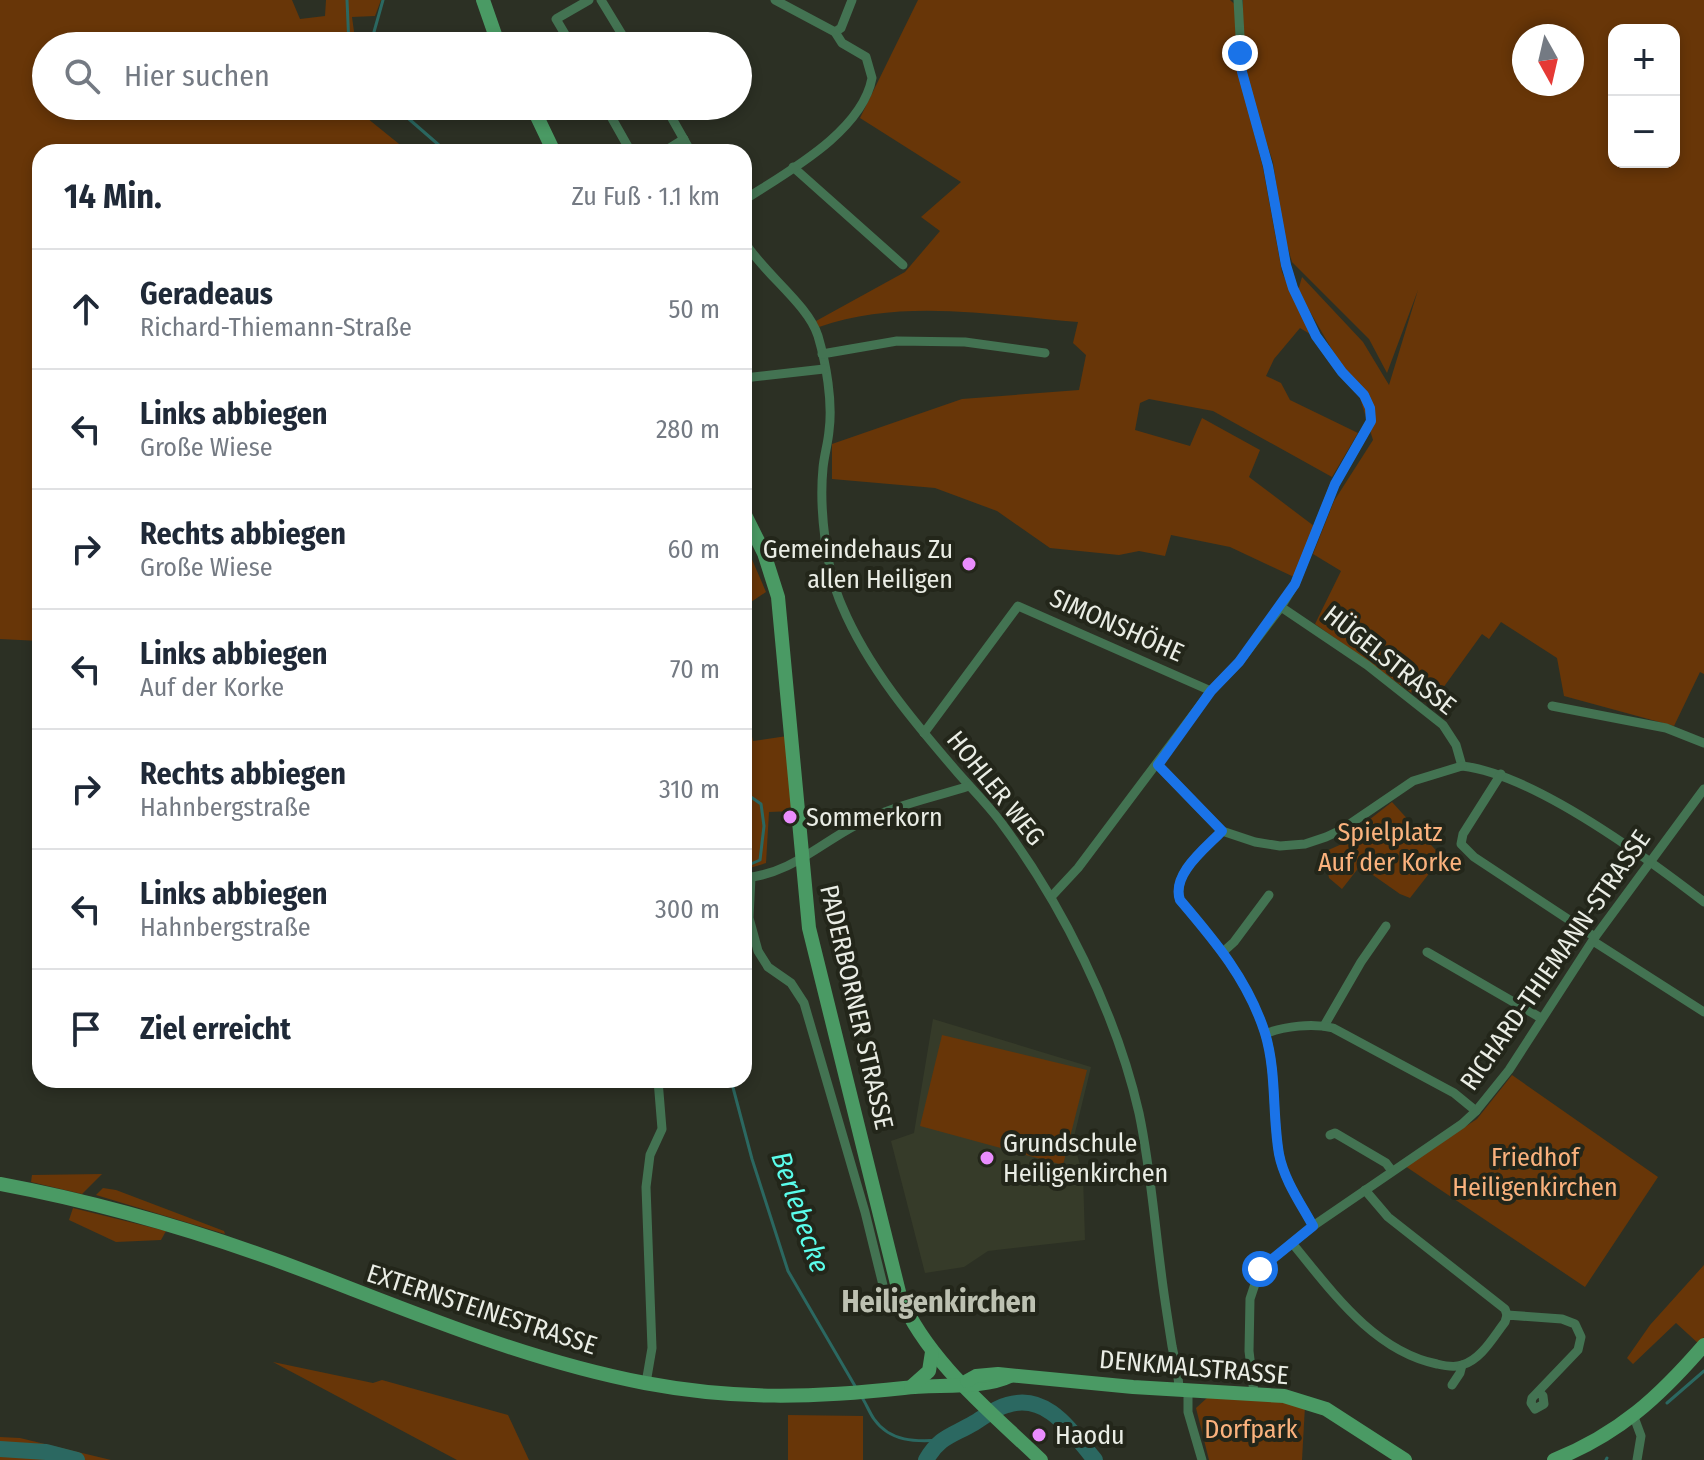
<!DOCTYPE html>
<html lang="de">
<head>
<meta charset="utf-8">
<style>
  :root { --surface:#fff; --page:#f6f6f7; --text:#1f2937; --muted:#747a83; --line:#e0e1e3 }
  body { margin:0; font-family:"Fira Sans Condensed",sans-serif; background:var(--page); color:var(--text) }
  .controls { position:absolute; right:24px; top:24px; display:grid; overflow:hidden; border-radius:16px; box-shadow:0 4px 12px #0003 }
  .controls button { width:72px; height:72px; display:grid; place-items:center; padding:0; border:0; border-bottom:2px solid var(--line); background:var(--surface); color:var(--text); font:40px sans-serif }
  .compass { position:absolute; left:1512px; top:24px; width:72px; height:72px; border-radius:50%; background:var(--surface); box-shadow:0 4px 12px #0003; rotate:172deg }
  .stop { position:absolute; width:24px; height:24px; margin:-18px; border:6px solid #1a73e8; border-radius:50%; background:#fff }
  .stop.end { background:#1a73e8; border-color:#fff; box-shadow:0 2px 8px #0008 }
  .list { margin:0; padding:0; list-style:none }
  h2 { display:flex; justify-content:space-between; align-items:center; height:104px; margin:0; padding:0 32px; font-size:34px }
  h2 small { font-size:26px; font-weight:400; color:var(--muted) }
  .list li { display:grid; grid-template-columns:52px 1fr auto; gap:24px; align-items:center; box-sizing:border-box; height:120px; padding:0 32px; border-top:2px solid var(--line) }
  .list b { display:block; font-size:30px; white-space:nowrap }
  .list p { margin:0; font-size:26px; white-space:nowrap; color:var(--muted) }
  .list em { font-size:26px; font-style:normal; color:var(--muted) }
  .icon { flex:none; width:44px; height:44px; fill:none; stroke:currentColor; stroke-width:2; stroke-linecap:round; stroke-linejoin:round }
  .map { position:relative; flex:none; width:1704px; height:1460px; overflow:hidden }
  .search { position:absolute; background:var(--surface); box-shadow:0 4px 12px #0003; left:32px; top:32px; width:720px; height:88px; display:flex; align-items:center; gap:20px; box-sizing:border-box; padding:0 28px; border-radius:44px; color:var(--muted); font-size:30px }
  .panel { position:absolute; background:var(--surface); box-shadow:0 4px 12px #0003; left:32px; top:144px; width:720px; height:944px; border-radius:24px }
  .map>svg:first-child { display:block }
  .built { fill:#363b29 }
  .green { fill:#683608; fill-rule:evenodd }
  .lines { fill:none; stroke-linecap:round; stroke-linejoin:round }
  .stream { stroke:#2b6861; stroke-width:3 }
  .river { stroke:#2b6861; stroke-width:16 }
  .minor { stroke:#437352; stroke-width:9 }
  .secondary { stroke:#4a9a64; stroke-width:14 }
  .route { stroke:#1a73e8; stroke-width:10 }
  .poi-dot { fill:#ea8dfd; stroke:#23261a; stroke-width:3 }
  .labels { text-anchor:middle; stroke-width:8; stroke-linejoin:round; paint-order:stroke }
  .poi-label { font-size:26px; fill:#eaede5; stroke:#23261a; text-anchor:start }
  .street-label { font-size:26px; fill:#eaede5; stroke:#23261a }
  .park-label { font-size:26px; fill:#fbb27d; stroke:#23261a }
  .water-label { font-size:28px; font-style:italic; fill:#5afdeb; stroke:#23261a }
  .quarter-label { font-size:30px; font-weight:bold; fill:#bdc1b2; stroke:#23261a }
</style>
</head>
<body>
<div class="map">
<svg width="1704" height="1460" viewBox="0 0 1704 1460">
  <rect width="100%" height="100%" fill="#2c3024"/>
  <path class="built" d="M933 1019 1091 1067 1073 1141 1083 1175 1085 1240 988 1251 964 1267 925 1273 891 1141 914 1133Z"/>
  <g class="green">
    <path d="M0 0H292L300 19 325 16 326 0H381L375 16 352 17 356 46H46V106H361L362 114 409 152H40V641L0 639Z"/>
    <path d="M918 0H1230L1243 12V0H1704V674L1700 672 1674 726 1564 696 1557 658 1501 622 1489 639 1482 634 1430 706 1315 624 1341 571 1313 554 1334 501 1373 440 1360 398 1298 291 1302 277 1363 342 1389 385 1418 290 1387 373 1369 339 1292 262 1283 231 1273 162 1253 102 1249 114 1263 168 1282 272 1310 334 1300 328 1274 359 1266 376 1281 383 1290 400 1358 433 1332 477 1213 411 1149 399 1140 403 1135 430 1190 446 1202 418 1260 450 1249 477 1314 526 1294 577 1230 547 1171 535 1165 556 1139 551 1119 555 1050 548 997 511 935 488 832 479V444L962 399 1079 390 1086 355 1073 343 1078 322C993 315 901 298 819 327L816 321 905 272 940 231 921 217 961 182 860 118ZM1614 30H1674V162H1614ZM1524 36H1572V84H1524Z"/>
    <path d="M744 541 766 592 751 602 748 625 744 633Z"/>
    <path d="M744 700 753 741 787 736 793 811 769 812 766 863 750 868 744 867Z"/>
    <path d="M1392 802 1442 857 1410 898 1400 894 1360 866 1342 889 1329 878 1324 852 1344 843 1347 837Z"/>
    <path d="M942 1035 1087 1070 1063 1165 920 1126Z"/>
    <path d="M1512 1075 1658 1177 1585 1287 1405 1166 1477 1119Z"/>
    <path d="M102 1174 82 1194 31 1182 32 1175Z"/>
    <path d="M103 1188 116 1190 224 1231 225 1234 96 1195Z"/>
    <path d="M73 1208 166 1231 161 1240 116 1242 69 1220Z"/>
    <path d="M1704 1265V1337L1699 1344 1676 1323 1633 1364 1627 1358 1650 1325Z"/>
    <path d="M273 1362 373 1383 382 1380 508 1415 529 1460H457Z"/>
    <path d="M1208 1397 1251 1398 1305 1406 1302 1460H1209L1196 1408Z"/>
    <path d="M788 1415 863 1416V1460H788Z"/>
    <path d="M0 1437 20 1438 111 1460H0Z"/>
  </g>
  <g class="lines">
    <g class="stream">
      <path d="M347 0 349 46"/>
      <path d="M370 46 383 0"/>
      <path d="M394 106 440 146V152"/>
      <path d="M744 589 746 599 744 627"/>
      <path d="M744 797H751L761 804 764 826 760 860 744 867"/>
      <path d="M731 1080 752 1159 788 1271 855 1386"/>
      <path d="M861 1396C866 1403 869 1412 874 1419 890 1442 916 1442 941 1440"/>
      <path d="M1667 1403 1704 1371"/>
      <path d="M1606 1460 1607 1458"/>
    </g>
    <g class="river">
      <path d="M0 1449 46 1452 77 1460"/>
      <path d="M926 1460C940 1436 952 1436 974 1423 984 1417 995 1408 1007 1405 1048 1392 1072 1433 1095 1460"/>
    </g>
    <g class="minor">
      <path d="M601 0 629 46"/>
      <path d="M835 32 841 28 852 0"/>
      <path d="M572 46 556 19 589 0"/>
      <path d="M605 106 631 152"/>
      <path d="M665 106 691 152"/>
      <path d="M663 152 684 139"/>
      <path d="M793 167 903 265"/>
      <path d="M744 200C787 172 862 132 872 78L866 57 842 43 835 32 775 0"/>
      <path d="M744 241C763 273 808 304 818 336 826 363 833 402 829 431 828 443 824 456 823 468 819 508 826 570 842 606 868 668 914 722 958 773 972 789 987 804 1000 821 1062 904 1116 1012 1139 1113 1150 1165 1154 1218 1161 1271 1164 1296 1168 1321 1172 1346 1175 1361 1179 1375 1179 1390"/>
      <path d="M822 354 897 341 965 342 1045 353"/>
      <path d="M744 378 824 369"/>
      <path d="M1281 607 1367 665 1443 725 1456 745 1462 766C1533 774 1647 858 1704 902"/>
      <path d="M1552 706 1666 728 1704 743"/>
      <path d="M924 733 1018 606 1211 691"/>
      <path d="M1158 765 1222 831 1255 842 1280 846 1305 844 1326 837 1341 830 1413 781 1462 766"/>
      <path d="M1501 774 1463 834 1461 844 1474 857 1595 937"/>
      <path d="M1222 831C1206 848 1171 874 1180 900 1215 941 1248 980 1265 1033 1277 1073 1272 1114 1279 1154 1284 1180 1301 1204 1313 1226"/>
      <path d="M751 877 749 918 758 951 768 967 791 983 804 1003 865 1212 883 1285"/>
      <path d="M744 878C790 874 818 845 856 825 891 806 932 798 969 786"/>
      <path d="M1051 897 1078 868 1211 691 1239 662 1281 607 1295 584 1335 484 1371 421 1370 408 1364 395 1342 372 1316 336 1293 288 1286 265 1268 166 1242 72 1238 0"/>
      <path d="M1593 941 1704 1012"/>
      <path d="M1224 951 1234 942 1269 895"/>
      <path d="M1427 952 1541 1018"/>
      <path d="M1324 1026 1361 962 1386 926"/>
      <path d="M1265 1034C1284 1026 1313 1023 1333 1028L1454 1093 1476 1111"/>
      <path d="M1330 1135 1335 1133 1386 1163 1392 1171"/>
      <path d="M1365 1190 1388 1217 1505 1309 1507 1315"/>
      <path d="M1292 1243C1331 1290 1373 1351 1437 1364 1445 1366 1454 1368 1462 1365 1481 1360 1494 1336 1505 1322L1507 1315 1562 1319 1575 1324 1581 1337 1578 1350 1532 1398 1531 1403 1535 1409 1544 1404 1543 1396 1539 1392"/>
      <path d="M646 1383 652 1348 646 1187 650 1155 662 1129 658 1080"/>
      <path d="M1452 1385 1460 1373 1462 1365"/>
      <path d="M1188 1391V1412L1202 1460"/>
      <path d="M1254 1393 1249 1351 1250 1299 1260 1269 1313 1226 1462 1124 1476 1111 1509 1070 1595 937 1704 789"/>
      <path d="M1634 1417 1641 1436 1637 1460"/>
    </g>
    <g class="secondary">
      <path d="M483 0 499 46"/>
      <path d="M532 106 554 152"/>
      <path d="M744 513 764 553 778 597 809 928 900 1296C927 1361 991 1412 1041 1460"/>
      <path d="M0 1184C107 1204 211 1235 313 1274 422 1316 530 1361 645 1383 735 1400 813 1398 904 1388 936 1384 984 1389 1010 1376"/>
      <path d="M967 1381 976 1376 998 1374 1133 1387 1284 1396 1326 1409 1405 1460"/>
      <path d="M911 1387 929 1371 932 1352"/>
      <path d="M1554 1460C1619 1434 1659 1397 1704 1345"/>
    </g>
  </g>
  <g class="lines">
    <path class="route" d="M1240 53 1242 72 1268 166 1286 265 1293 288 1316 336 1342 372 1364 395 1370 408 1371 421 1335 484 1295 584 1239 662 1211 691 1158 765 1222 831C1206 848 1171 874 1180 900 1215 941 1248 980 1265 1033 1277 1073 1272 1114 1279 1154 1284 1180 1301 1204 1313 1226L1260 1269"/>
  </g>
  <g class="poi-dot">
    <circle cx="969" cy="564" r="8"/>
    <circle cx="790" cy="817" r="8"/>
    <circle cx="987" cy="1158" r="8"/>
    <circle cx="1039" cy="1435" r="8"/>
  </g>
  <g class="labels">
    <g class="poi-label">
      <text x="953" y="558" text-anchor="end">Gemeindehaus Zu<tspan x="953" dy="30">allen Heiligen</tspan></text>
      <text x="806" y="826">Sommerkorn</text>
      <text x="1003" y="1152">Grundschule<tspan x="1003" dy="30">Heiligenkirchen</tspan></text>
      <text x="1055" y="1444">Haodu</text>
    </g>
    <g class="street-label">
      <text transform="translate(1117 625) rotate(24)" y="9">SIMONSHÖHE</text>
      <text transform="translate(1390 660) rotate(38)" y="9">HÜGELSTRASSE</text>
      <text transform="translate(996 788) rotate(51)" y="9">HOHLER WEG</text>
      <text transform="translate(1555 960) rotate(-55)" y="9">RICHARD-THIEMANN-STRASSE</text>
      <text transform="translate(857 1007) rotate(77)" y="9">PADERBORNER STRASSE</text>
      <text transform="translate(482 1309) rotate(18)" y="9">EXTERNSTEINESTRASSE</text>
      <text transform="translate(1194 1367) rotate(5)" y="9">DENKMALSTRASSE</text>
    </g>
    <g class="park-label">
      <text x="1390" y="841">Spielplatz<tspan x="1390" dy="30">Auf der Korke</tspan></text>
      <text x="1535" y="1166">Friedhof<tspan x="1535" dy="30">Heiligenkirchen</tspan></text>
      <text x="1251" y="1438">Dorfpark</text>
    </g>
    <g class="water-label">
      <text transform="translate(801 1212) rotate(71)" y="10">Berlebecke</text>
    </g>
    <g class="quarter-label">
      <text x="939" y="1312">Heiligenkirchen</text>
    </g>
  </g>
</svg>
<div class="controls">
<button>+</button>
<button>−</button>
</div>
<svg class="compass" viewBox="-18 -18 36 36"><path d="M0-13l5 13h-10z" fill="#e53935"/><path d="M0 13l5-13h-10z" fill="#747a83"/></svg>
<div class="stop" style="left:1260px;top:1269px"></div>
<div class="stop end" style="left:1240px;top:53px"></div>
<div class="search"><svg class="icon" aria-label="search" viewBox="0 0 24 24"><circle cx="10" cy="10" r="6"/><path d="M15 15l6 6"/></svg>Hier suchen</div>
<section class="panel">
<h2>14 Min.<small>Zu Fuß · 1.1 km</small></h2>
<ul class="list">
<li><svg class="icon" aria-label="ahead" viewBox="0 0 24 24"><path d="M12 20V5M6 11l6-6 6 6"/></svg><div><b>Geradeaus</b><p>Richard-Thiemann-Straße</p></div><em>50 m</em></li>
<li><svg class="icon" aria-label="left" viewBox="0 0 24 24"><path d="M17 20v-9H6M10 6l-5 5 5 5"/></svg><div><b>Links abbiegen</b><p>Große Wiese</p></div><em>280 m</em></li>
<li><svg class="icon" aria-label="right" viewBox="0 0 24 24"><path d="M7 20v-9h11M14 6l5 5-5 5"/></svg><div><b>Rechts abbiegen</b><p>Große Wiese</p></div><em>60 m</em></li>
<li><svg class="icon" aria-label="left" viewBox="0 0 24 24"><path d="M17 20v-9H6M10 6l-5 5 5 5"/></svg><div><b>Links abbiegen</b><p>Auf der Korke</p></div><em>70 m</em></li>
<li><svg class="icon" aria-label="right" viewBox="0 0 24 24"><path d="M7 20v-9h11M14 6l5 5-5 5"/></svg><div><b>Rechts abbiegen</b><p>Hahnbergstraße</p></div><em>310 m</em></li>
<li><svg class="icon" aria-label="left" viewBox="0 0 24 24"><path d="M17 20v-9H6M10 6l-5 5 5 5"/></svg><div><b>Links abbiegen</b><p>Hahnbergstraße</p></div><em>300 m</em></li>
<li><svg class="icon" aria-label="arrive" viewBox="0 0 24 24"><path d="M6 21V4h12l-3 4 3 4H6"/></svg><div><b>Ziel erreicht</b></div></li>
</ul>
</section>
</div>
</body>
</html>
